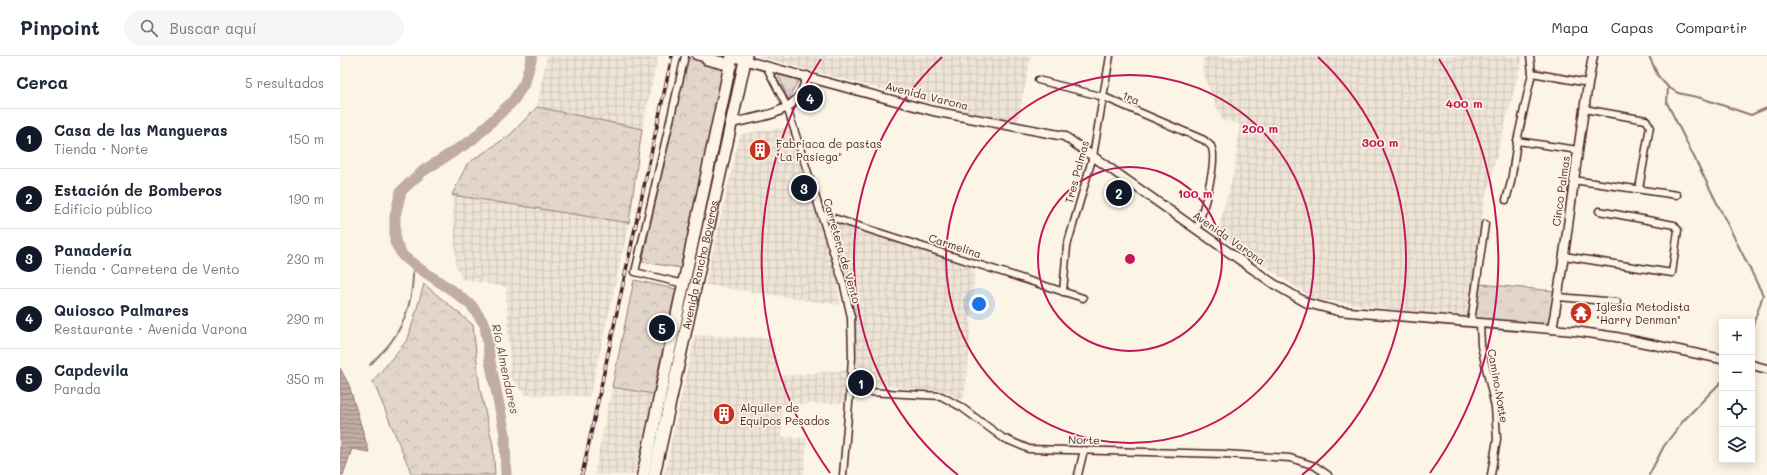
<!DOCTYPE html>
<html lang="es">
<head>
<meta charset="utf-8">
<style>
  :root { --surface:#fff; --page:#f6f6f7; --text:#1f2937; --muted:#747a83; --line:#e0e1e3; --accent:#111827 }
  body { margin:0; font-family:Mali,sans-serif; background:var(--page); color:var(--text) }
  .controls { position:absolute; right:12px; bottom:12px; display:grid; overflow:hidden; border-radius:0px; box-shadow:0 2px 10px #0003 }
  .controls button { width:36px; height:36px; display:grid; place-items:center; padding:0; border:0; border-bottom:1px solid var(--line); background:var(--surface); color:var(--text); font:20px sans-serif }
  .you { position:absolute; left:639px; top:248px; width:14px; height:14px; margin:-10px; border:3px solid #fff; border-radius:50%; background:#1a73e8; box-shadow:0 0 0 6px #1a73e833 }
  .badge { display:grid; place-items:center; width:26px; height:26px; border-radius:50%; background:var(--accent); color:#fff; font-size:13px; font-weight:700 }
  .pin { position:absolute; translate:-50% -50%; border:2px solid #fff; box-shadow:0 1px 4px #0006 }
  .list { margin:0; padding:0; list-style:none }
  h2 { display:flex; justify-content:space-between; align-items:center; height:52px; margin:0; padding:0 16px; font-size:17px }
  h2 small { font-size:13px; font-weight:400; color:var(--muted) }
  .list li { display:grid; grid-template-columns:26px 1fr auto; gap:12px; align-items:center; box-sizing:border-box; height:60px; padding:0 16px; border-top:1px solid var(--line) }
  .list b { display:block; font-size:15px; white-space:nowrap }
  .list p { margin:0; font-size:13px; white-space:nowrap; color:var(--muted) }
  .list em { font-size:13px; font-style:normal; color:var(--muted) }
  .icon { flex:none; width:22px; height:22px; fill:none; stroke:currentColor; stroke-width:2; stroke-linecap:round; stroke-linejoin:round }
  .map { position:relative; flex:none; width:1427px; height:419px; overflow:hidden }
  header { display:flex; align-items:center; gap:24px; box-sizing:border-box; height:56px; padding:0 20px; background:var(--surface); border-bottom:1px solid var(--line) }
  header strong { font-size:19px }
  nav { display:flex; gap:22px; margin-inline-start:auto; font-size:14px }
  .search { width:280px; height:36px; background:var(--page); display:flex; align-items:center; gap:10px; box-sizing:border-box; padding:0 14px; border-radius:22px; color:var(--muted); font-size:15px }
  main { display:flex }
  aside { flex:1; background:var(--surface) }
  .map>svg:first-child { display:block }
  .industrial { fill:url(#industrial-grid) }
  .grass { fill:url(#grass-tufts); stroke:#967a7a }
  .forest { fill:url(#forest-crowns); stroke:#967a7a }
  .water { fill:url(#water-rules); stroke:#917474 }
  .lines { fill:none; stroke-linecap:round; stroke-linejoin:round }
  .stream { stroke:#917474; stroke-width:2 }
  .river { stroke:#c0aca5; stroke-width:11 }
  .street-casing { stroke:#4a1f2b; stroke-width:9 }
  .secondary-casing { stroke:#4a1f2b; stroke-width:11 }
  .highway-casing { stroke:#4a1f2b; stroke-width:14 }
  .street { stroke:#fcf5e5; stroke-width:6 }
  .secondary { stroke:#fcf5e5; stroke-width:8 }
  .highway { stroke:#fcf5e5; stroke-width:11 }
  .rail-casing { stroke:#4a1f2b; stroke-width:3.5 }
  .rail { stroke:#fcf5e5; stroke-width:2; stroke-dasharray:6; stroke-linecap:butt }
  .ring { fill:none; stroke:#c2185b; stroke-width:2 }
  .labels { text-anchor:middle; stroke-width:3.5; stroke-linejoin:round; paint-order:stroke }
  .street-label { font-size:11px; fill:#4a1f2b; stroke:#fcf5e5 }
  .poi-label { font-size:11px; fill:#4a1f2b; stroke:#fcf5e5; text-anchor:start }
  .water-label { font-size:12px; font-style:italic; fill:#6d4950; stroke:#fcf5e5 }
  .centre { fill:#c2185b; stroke:#fcf5e5; stroke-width:2 }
  .ring-label { font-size:12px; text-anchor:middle; font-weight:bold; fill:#c2185b; stroke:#fcf5e5; stroke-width:3.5; stroke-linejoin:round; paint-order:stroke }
</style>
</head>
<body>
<header>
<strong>Pinpoint</strong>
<div class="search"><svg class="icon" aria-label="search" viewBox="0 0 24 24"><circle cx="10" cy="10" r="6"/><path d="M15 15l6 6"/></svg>Buscar aquí</div>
<nav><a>Mapa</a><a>Capas</a><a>Compartir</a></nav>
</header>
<main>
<aside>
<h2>Cerca<small>5 resultados</small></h2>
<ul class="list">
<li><span class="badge">1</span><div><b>Casa de las Mangueras</b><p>Tienda · Norte</p></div><em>150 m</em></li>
<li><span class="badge">2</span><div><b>Estación de Bomberos</b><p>Edificio público</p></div><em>190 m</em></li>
<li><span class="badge">3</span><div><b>Panadería</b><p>Tienda · Carretera de Vento</p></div><em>230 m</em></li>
<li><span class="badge">4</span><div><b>Quiosco Palmares</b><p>Restaurante · Avenida Varona</p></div><em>290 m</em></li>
<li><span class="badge">5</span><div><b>Capdevila</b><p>Parada</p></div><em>350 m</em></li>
</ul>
</aside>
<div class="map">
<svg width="1427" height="419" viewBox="0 0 1427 419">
  <defs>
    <pattern id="industrial-grid" width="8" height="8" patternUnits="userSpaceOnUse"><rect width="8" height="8" fill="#eee5d7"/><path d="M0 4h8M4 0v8" fill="none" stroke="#cec4b9"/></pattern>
    <pattern id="grass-tufts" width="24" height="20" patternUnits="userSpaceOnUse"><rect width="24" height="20" fill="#e2d5ca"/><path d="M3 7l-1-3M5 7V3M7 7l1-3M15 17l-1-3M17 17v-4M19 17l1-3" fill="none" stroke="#c3b6ae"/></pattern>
    <pattern id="forest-crowns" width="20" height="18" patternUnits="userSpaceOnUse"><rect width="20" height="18" fill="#e2d5ca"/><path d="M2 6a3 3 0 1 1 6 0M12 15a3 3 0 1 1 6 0" fill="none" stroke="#c3b6ae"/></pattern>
    <pattern id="water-rules" width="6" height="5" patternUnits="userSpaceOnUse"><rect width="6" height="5" fill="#c0aca5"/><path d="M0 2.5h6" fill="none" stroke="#9e8b87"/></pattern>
  </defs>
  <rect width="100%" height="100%" fill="#fcf5e5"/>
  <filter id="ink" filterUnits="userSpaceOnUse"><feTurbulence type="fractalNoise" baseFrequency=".025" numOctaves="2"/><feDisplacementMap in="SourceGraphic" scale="8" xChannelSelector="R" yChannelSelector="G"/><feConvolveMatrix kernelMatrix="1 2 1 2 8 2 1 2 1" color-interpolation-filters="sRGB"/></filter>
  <g filter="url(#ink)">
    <g class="industrial">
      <path d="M207 0H318L302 73 197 51Z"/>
      <path d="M416 0H691L677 69Z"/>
      <path d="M864 0H1183L1144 148 1128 260 1090 258 974 243 877 178 895 111 900 68 882 64 862 15Z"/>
      <path d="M448 71 497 222 500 249 365 229 400 78Z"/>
      <path d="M112 139 289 167 250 340 185 339 170 321 166 231 122 223 116 209Z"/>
      <path d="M490 162 635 210 627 323 623 344 603 335 519 328 513 252Z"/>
      <path d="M355 279 433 282 439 320 507 314 505 347 442 348V381L467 382 464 419H324Z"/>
      <path d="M272 331 313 338 296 419H254Z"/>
    </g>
    <g class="grass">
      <path d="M438 18 460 22 448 43Z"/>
      <path d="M1140 228 1215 235 1210 265 1206 269 1135 264Z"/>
    </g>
    <g class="forest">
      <path d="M348 2 384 12 341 212 302 206Z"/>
      <path d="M197 51 302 73 289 167 112 139 127 108 170 79Z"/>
      <path d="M294 224 336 233 313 338 272 331Z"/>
      <path d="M84 228 133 269 140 333 153 389 155 419H72L33 325 68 283Z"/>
    </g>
    <path class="water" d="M0 312 9 329 29 396 12 393 3 419H0Z"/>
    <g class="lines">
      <g class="stream">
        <path d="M1309 0 1318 20 1328 31 1338 37 1361 42 1411 59 1427 52"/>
        <path d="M1328 31 1327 47 1423 239 1412 272"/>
        <path d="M30 309C37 301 45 294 51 286 68 263 74 235 73 208"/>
        <path d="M1309 419 1324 390 1343 365 1382 325"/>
      </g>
      <path class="river" d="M166 419 165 378 150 305 145 269 132 250 113 235 80 213 63 200 55 186V160L61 135 83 115 132 84 173 45 185 26 192 0"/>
      <g class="street-casing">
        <g id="street">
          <path d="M356 0 367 3"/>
          <path d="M426 10 447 51 504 230 511 261 512 301 510 335 503 419"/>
          <path d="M1192 17 1248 27"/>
          <path d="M698 24 764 41 864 84C866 86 869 88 871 90 879 105 862 157 857 173"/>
          <path d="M1244 53 1306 64 1310 70 1299 133"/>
          <path d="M1177 85 1238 94"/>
          <path d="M1233 124 1337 139"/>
          <path d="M1166 144 1171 126 1177 85 1192 17 1190 0"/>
          <path d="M481 158 743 242"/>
          <path d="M1224 200 1332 217 1338 174 1334 169 1259 155"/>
          <path d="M344 228 295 216 345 0"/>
          <path d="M723 236 727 190 753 100 770 0"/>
          <path d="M1218 241 1277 246"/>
          <path d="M1131 266 1145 168"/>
          <path d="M1140 267 1141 290 1155 351 1157 383 1151 419"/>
          <path d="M510 335 601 340 621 351 663 382 689 393 884 398 950 402 975 410 988 419"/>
          <path d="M738 419 744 394"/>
        </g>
      </g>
      <g class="secondary-casing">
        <g id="secondary">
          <path d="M392 1 593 55 724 80 934 228 967 247 998 255 1234 275 1276 281 1382 303"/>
          <path d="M391 67C413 62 448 59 461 38 464 32 465 26 467 20"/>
          <path d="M1212 273C1229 182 1236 90 1253 0"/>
          <path d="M1412 309 1427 313"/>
        </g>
      </g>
      <g class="highway-casing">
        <g id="highway">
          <path d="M366 0 367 3 391 9"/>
          <path d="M303 419 392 0"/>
          <path id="s1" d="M314 419 406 0"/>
        </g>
      </g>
      <use href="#street" class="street"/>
      <use href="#secondary" class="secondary"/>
      <use href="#highway" class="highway"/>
      <g class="rail-casing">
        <path id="rail" d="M242 419 332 0"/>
      </g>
      <use href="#rail" class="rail"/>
    </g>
  </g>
  <g class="ring">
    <circle cx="790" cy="203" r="92"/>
    <circle cx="790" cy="203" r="184"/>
    <path d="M618 419A276 276 0 0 1 602 1M978 1A276 276 0 0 1 962 419"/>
    <path d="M490 417A368 368 0 0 1 481 3M1099 3A368 368 0 0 1 1090 417"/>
  </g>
  <defs>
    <g id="building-disc" transform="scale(1.15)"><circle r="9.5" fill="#c8321e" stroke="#fcf5e5"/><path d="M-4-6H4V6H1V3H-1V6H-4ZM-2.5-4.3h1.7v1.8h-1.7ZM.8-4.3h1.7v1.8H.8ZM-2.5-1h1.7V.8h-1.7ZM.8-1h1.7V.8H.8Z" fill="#fff"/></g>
    <g id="temple-disc" transform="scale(1.15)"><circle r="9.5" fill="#c8321e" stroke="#fcf5e5"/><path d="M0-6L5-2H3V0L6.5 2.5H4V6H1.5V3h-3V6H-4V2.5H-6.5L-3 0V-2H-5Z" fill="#fff"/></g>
  </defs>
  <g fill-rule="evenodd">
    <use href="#building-disc" x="420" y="94"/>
    <use href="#temple-disc" x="1241" y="257"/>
    <use href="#building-disc" x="384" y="358"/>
  </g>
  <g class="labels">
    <g class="street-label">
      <text transform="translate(587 40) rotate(14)" y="4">Avenida Varona</text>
      <text transform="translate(791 42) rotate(23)" y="4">1ra</text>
      <text transform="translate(737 116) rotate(-75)" y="4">Tres Palmas</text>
      <text transform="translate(1221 135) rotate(-82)" y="4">Cinco Palmas</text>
      <text transform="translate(889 182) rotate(35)" y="4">Avenida Varona</text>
      <text transform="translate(615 190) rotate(18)" y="4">Carmelina</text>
      <text transform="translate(502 195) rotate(74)" y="4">Carretera de Vento</text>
      <text dy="4" stroke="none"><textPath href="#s1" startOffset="215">Avenida Rancho Boyeros</textPath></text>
      <text transform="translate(1158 330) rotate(80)" y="4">Camino Norte</text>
      <text transform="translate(744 384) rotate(1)" y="4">Norte</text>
    </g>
    <g class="poi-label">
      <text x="436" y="92">Fabriaca de pastas<tspan x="436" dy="13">"La Pasiega"</tspan></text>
      <text x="1256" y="255">Iglesia Metodista<tspan x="1256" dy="13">"Harry Denman"</tspan></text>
      <text x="400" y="356">Alquiler de<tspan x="400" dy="13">Equipos Pesados</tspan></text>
    </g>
    <g class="water-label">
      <text transform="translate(165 313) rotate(78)" y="4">Río Almendares</text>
    </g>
  </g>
  <circle cx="790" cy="203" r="6" class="centre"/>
  <g class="ring-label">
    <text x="1124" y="52">400 m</text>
    <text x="920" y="77">200 m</text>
    <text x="1040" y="91">300 m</text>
    <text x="855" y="142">100 m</text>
  </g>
</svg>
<div class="controls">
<button>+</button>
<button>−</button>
<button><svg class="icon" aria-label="locate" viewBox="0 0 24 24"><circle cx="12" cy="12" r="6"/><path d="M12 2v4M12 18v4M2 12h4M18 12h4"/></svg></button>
<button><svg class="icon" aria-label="layers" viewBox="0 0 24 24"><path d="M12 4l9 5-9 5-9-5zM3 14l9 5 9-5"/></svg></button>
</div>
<div class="you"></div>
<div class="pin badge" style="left:521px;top:327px">1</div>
<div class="pin badge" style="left:779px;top:137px">2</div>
<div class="pin badge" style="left:464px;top:132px">3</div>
<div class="pin badge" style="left:470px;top:42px">4</div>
<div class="pin badge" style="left:322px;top:272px">5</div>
</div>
</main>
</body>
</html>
